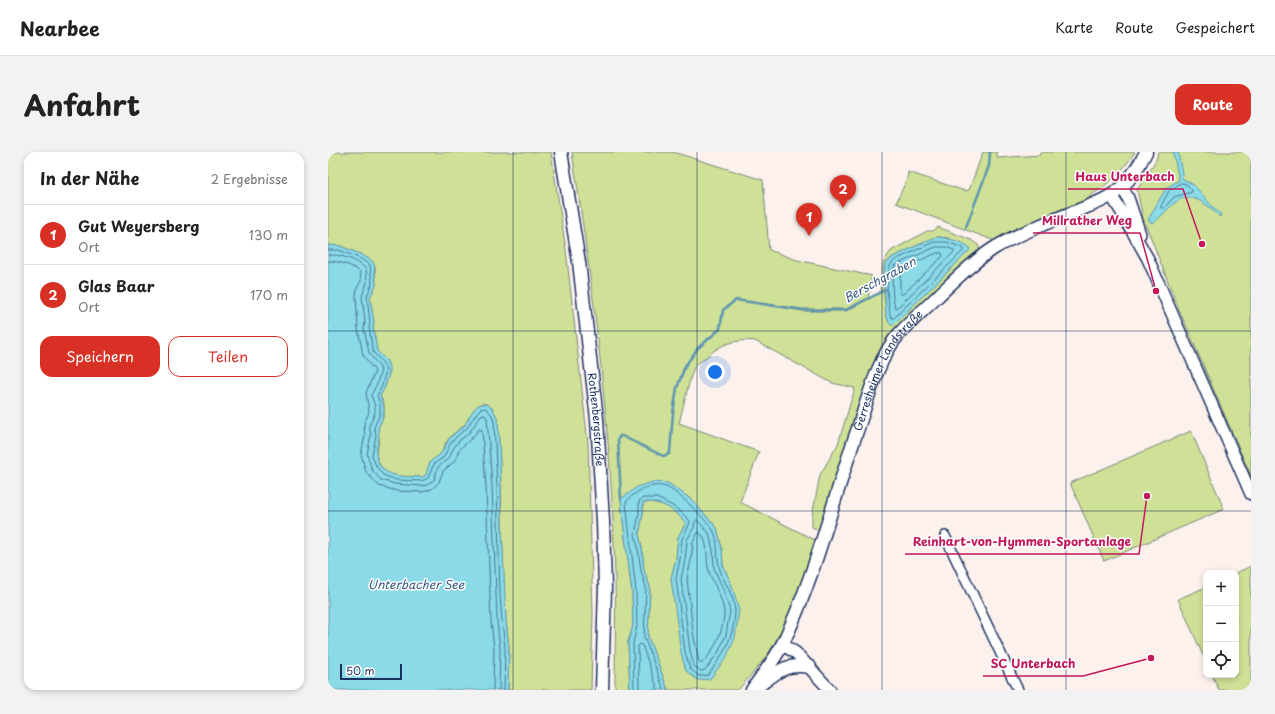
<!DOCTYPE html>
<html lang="de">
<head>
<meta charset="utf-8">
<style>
  :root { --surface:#fff; --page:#f2f2f2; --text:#222; --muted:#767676; --line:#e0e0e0; --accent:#d93025 }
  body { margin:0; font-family:"Playpen Sans",sans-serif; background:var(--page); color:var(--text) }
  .controls { position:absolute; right:12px; bottom:12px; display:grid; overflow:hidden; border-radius:8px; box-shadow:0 2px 6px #0003 }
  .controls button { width:36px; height:36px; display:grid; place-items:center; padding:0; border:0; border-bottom:1px solid var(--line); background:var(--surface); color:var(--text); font:20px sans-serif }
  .scale { position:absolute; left:12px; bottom:10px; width:62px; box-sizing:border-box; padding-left:4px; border:2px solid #1b2f5e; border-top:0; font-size:11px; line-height:14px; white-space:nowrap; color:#1b2f5e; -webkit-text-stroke:3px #fff; paint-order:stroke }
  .you { position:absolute; left:387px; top:220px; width:14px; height:14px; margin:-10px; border:3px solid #fff; border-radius:50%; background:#1a73e8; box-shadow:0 0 0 6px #1a73e833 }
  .badge { display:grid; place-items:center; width:26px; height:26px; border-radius:50%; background:var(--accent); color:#fff; font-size:13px; font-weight:700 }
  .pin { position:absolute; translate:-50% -33px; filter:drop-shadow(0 1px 2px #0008) }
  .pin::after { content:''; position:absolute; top:21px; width:14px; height:12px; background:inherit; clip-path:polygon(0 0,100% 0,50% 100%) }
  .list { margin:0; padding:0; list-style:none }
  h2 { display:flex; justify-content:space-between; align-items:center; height:52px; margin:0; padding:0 16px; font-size:17px }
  h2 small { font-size:13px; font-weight:400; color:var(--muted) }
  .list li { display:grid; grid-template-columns:26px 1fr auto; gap:12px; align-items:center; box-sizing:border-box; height:60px; padding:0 16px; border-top:1px solid var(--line) }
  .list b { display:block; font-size:15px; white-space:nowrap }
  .list p { margin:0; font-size:13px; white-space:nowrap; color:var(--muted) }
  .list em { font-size:13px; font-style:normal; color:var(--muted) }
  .actions { display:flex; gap:8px; padding:12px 16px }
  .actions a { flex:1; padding:9px 0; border:1px solid var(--accent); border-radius:12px; text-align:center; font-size:14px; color:var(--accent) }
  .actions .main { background:var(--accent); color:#fff }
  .icon { flex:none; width:22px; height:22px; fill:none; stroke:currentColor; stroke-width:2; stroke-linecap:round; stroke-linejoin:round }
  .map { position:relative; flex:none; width:923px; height:538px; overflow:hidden; border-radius:12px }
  header { display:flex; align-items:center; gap:24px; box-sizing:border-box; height:56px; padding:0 20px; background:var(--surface); border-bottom:1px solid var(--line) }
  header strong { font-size:19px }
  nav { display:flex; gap:22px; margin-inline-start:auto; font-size:14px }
  .intro { display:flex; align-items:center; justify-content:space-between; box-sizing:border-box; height:96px; padding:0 24px }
  h1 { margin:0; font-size:28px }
  .button { padding:10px 18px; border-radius:12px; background:var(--accent); color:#fff; font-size:14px; font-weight:700 }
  main { display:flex; gap:24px; padding:0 24px }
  aside { flex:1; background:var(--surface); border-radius:12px; box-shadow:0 2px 6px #0003 }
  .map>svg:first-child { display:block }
  .green { fill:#cfe196; stroke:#75887a; fill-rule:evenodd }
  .water { fill:#8adae7; stroke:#5e96b0 }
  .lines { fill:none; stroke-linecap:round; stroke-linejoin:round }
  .shore { stroke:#477395; stroke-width:1 }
  .stream { stroke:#5e96b0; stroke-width:2.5 }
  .minor-casing { stroke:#1b2f5e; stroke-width:12 }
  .tertiary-casing { stroke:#1b2f5e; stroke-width:14 }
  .secondary-casing { stroke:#1b2f5e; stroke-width:15 }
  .minor { stroke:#fff; stroke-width:9 }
  .tertiary { stroke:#fff; stroke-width:11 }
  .secondary { stroke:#fff; stroke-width:12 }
  .grid { fill:none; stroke:#1b2f5e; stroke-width:1; stroke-opacity:0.55 }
  .labels { text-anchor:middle; stroke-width:3; stroke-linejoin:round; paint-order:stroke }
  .street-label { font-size:11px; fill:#1b2f5e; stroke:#fff }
  .water-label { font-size:12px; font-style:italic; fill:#375a80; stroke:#fff }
  .leader { fill:none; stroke:#c2185b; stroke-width:1.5 }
  .callout-dot { fill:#c2185b; stroke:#fff; stroke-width:1.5 }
  .callout-label { font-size:12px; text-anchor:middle; font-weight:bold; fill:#c2185b; stroke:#fff; stroke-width:3; stroke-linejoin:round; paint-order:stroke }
</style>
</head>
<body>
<header>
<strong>Nearbee</strong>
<nav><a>Karte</a><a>Route</a><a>Gespeichert</a></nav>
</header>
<div class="intro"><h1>Anfahrt</h1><a class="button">Route</a></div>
<main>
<aside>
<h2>In der Nähe<small>2 Ergebnisse</small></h2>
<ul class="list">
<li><span class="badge">1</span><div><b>Gut Weyersberg</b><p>Ort</p></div><em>130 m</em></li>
<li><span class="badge">2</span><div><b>Glas Baar</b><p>Ort</p></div><em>170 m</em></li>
</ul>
<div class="actions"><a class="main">Speichern</a><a>Teilen</a></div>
</aside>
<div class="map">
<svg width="923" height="538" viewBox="0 0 923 538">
  <rect width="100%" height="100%" fill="#fcf1ec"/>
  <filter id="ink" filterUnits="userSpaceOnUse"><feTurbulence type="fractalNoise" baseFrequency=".025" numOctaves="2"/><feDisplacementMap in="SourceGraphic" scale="8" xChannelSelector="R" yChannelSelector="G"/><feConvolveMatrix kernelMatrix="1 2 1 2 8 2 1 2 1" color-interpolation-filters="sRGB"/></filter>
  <g filter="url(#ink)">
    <g class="green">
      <path d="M0 0H223L238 98 260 291 265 461 263 538H180L181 496 178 468 176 442 173 334 170 269 164 256 159 252 154 251 146 257 137 273 125 282 118 290 113 302 102 310 98 323 95 325 69 324 58 321 51 312 48 302 51 289 50 276 56 263V252L52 244 57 235 62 218 59 209 49 199 45 175 46 171 42 145 48 133 47 115 44 109 32 102 12 94H0Z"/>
      <path d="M244 0H345L435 28 441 98 469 108 544 124 540 146 518 157H474L409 148 475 159H518L552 141 555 112 560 103 563 99 599 79H605L610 75 643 88 650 93 652 98 649 101 575 171 492 379 484 375V364L492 323 510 292 527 236 504 231 427 189C405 187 393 192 377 206 374 209 369 211 367 214 363 219 354 261 351 271L431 300 412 350 489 389C479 422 467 457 449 487 439 506 424 522 410 538H340L320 485 322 435 316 418 314 396 311 382 315 362V350C336 350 344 356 358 371L350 385 348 407 343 426 346 446 404 434 395 413 394 397 389 376 364 348 340 331 293 347 295 369 304 440 305 474 300 490 302 538H287C287 501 288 464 287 426 284 283 266 141 244 0ZM611 85 620 86 641 99 565 173H563L560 169C558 154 548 114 565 105L605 86Z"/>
      <path d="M655 0H669V6L712 3V0H807C794 20 782 31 762 44V47L735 60 667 89 568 51 579 27 580 20 637 39 641 38Z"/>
      <path d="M830 0H923V324L850 155 815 66 809 38 828 8Z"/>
      <path d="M863 279 896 357 776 409 742 331Z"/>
      <path d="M923 414V538H891L884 523H908V421Z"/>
      <path d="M878 435V510L850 447Z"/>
    </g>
    <g class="water">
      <path d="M845 0H850L855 27C872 33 879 53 893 62L892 65C881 54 864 38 848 50 839 56 834 66 824 71L820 68 838 36 851 28Z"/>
      <path d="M611 85C621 87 635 89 642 96L641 99 565 173H563L558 164 556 122 557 112 565 105 605 86Z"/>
      <path d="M4 93 12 94 32 102 43 108 46 112 48 133 42 145 46 171 45 175 49 199 59 209 62 218 57 235 52 244C58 258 57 262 50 276 53 285 49 291 48 300 48 303 49 307 50 309 56 327 79 324 94 325L98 323C99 319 100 313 103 309 106 306 111 305 113 301 118 295 118 289 125 283 128 279 134 277 137 273 140 267 146 253 154 252 163 250 168 262 170 269L173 334V353L178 468 181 496 180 538H0V94Z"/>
      <path d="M324 330 340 331 364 348 389 376 394 397 395 413 404 434 411 458 407 486 398 506 382 527 370 528 358 519 353 501 343 426 348 407 350 385 358 371C345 357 335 349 315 350V362L311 382 314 396 316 418 322 435 320 485 340 538H302L300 490 305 474 304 440 295 369 293 347 309 335Z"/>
    </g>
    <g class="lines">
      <g class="shore">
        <path d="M853 31 858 32 864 38V40L846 45 836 56H833V54L841 39Z"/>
        <path d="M606 90H619L635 96 636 98 566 166H564L562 163C561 150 554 115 567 108Z"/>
        <path d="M608 95H618L626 98V100L570 155 567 156C564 145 563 126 566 114Z"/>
        <path d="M0 98H11L31 106 42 113 44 132 39 144 42 171 41 175 45 200 55 211 58 218 54 234 49 243 52 253V262L46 275 48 283 44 303 48 314 55 323 69 328 94 329 100 326 106 312 116 305 122 292 128 285 140 275 143 269 152 257 158 256 164 263 166 270 169 334 172 443 174 469 177 496 176 538"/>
        <path d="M609 101H614L615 104 575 142H572V118Z"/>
        <path d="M0 103C12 102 30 108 38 117L39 131 34 144 37 170 36 176 41 201 51 214 53 218 49 232 43 243 47 254V261L41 274 43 283 39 302 44 318 53 328 67 332 94 334 99 333 106 328 110 315 121 306 126 295 132 288 141 281 153 263 156 262 159 266 164 334 169 469 172 497 171 538"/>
        <path d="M0 109C11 109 24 113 32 120L33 129 29 136 28 144 30 177 35 203 47 219 38 241 41 260 36 272 37 284 33 302 38 320 51 334 69 339 94 340 104 337 111 330 115 319 127 309 131 298 138 291 145 285 151 277 154 278 158 335 163 469 166 497 165 538"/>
        <path d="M369 368 381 381 385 398 386 416 395 437 402 459 398 483 390 501 377 518 373 519 366 514 362 499 353 427 357 408 359 388 366 375 367 370Z"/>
        <path d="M371 380C381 387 378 404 380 415 381 423 386 430 389 438 392 444 395 452 396 459 397 475 386 501 373 512L371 510 365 480 359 427 363 408 365 390Z"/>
        <path d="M306 538 305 491 309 474 308 440 298 350C307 339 324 330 338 335 348 339 364 354 371 362 375 367 382 372 385 378 391 389 388 402 391 414 394 429 407 443 407 460 406 486 395 503 380 523L371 524 362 517 357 500 348 426 352 407 354 387 361 373 362 369 353 360 343 353 329 346H315L311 349V362L307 382 310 397 313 419 318 435 316 485 336 538"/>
        <path d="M311 538 310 494 312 492 314 493 330 538"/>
      </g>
      <g class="stream">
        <path d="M638 75 661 14 662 0"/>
        <path d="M293 347 290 287 292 284H294L335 304 341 302 342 300 345 261 349 236 357 214 370 196 392 177 395 158 408 148 475 158H518L559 137"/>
      </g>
      <g class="minor-casing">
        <path id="minor" d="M617 384 690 538"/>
      </g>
      <g class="tertiary-casing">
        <g id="tertiary">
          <path d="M794 35 800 46 812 82"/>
          <path d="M783 43 793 59 820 107 923 342"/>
          <path d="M454 492 468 501 502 538"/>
        </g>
      </g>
      <g class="secondary-casing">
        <g id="secondary">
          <path id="s1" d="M233 0 251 110 269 267 275 369 277 435 274 538"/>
          <path d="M432 533C450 519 458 511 482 515"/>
          <path id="s2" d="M424 538C434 523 447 508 455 491 487 424 504 352 528 282 539 251 549 207 571 182 584 168 598 156 611 143 629 126 647 108 668 95 694 80 723 69 751 58 766 52 783 46 794 35 804 25 812 12 818 0"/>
        </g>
      </g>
      <use href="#minor" class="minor"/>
      <use href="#tertiary" class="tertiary"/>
      <use href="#secondary" class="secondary"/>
    </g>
  </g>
  <path class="grid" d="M185 0V538M369 0V538M554 0V538M738 0V538M0 179H923M0 359H923"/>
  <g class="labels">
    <g class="street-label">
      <text dy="4" stroke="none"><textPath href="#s2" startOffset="350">Gerresheimer Landstraße</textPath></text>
      <text dy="4" stroke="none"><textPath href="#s1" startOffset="270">Rothenbergstraße</textPath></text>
    </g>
    <g class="water-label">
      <text transform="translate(552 128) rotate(-29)" y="4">Berschgraben</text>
      <text x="88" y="437">Unterbacher See</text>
    </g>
  </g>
  <path class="leader" d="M874 92L855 37H740M828 139L812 81H705M819 344L811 402H577M823 506L755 524H655"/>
  <g class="callout-dot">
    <circle cx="874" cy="92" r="4"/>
    <circle cx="828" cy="139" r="4"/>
    <circle cx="819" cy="344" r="4"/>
    <circle cx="823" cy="506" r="4"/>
  </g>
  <g class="callout-label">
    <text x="797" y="29">Haus Unterbach</text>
    <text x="759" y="73">Millrather Weg</text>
    <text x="694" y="394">Reinhart-von-Hymmen-Sportanlage</text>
    <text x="705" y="516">SC Unterbach</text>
  </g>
</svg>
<div class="controls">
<button>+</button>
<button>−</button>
<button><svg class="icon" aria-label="locate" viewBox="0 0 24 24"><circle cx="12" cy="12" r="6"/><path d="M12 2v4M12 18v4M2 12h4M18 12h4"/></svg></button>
</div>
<div class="scale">50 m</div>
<div class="you"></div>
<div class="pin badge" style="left:481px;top:84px">1</div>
<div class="pin badge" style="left:515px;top:56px">2</div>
</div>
</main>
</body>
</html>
